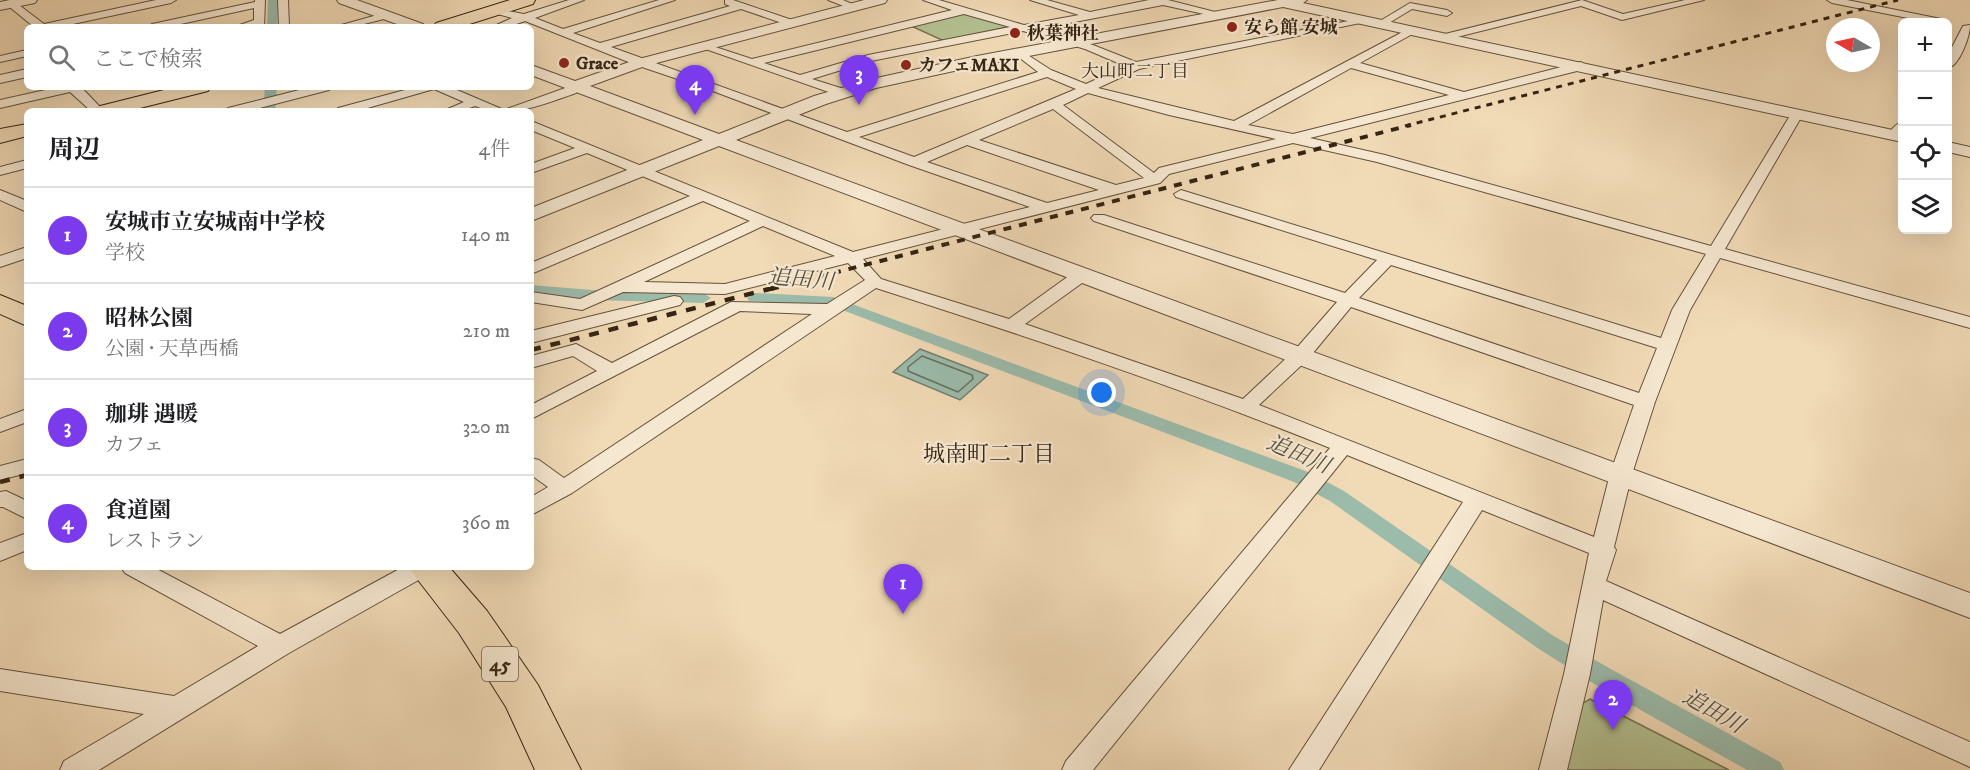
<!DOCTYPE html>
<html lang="ja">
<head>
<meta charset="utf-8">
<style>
  :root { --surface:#fff; --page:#f6f6f6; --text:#202124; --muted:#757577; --line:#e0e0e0; --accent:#7c3aed }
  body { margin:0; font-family:"IM FELL DW Pica","Noto Serif JP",serif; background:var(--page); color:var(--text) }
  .controls { position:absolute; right:18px; top:18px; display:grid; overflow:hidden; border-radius:9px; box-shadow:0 6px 24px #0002 }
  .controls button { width:54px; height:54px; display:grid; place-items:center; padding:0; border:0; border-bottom:2px solid var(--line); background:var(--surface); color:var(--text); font:30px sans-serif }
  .compass { position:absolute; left:1826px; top:18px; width:54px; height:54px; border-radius:50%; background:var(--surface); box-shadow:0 6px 24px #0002; rotate:279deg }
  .you { position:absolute; left:1102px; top:393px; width:21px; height:21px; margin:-15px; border:4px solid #fff; border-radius:50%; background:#1a73e8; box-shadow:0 0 0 9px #1a73e833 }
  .badge { display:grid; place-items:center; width:39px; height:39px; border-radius:50%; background:var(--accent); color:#fff; font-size:20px; font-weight:700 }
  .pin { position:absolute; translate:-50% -50px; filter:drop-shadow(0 2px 3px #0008) }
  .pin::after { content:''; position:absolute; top:32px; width:21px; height:18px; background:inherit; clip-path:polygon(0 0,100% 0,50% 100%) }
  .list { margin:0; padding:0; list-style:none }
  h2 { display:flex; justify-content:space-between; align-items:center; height:78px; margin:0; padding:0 24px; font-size:26px }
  h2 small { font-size:20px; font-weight:400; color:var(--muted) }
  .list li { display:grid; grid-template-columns:39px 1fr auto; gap:18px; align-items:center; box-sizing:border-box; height:96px; padding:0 24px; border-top:2px solid var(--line) }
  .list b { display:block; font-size:22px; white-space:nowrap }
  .list p { margin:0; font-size:20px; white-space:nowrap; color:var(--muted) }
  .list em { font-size:20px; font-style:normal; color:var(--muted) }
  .icon { flex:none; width:33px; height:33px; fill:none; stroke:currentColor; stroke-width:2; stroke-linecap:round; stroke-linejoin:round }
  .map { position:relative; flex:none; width:1970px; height:770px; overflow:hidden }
  .search { position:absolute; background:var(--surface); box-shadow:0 6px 24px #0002; left:24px; top:24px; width:510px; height:66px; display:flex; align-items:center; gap:15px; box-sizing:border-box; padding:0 21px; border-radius:9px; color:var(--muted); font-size:22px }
  .panel { position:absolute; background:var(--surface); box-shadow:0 6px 24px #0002; left:24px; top:108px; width:510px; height:462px; border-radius:9px }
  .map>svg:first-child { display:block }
  .green { fill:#b4c192; stroke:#747253; stroke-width:1.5 }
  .water { fill:#9bbbab; stroke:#727f6f; stroke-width:1.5 }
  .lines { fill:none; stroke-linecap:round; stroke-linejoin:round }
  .shore { stroke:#687060; stroke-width:1.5 }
  .canal { fill:#9bbbab; fill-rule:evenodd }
  .minor-casing { stroke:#64523c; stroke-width:2 }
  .tertiary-casing { stroke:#64523c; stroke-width:2 }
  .primary-casing { stroke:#352414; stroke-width:2 }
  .minor { fill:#f6e7d0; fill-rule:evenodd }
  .tertiary { fill:#f6e7d0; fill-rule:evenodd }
  .primary { fill:#f1dab6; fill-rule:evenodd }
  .rail-far2 { stroke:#352414; stroke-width:3; stroke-dasharray:6 6; stroke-linecap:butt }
  .rail-far1 { stroke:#352414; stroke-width:4; stroke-dasharray:8 8; stroke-linecap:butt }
  .rail { stroke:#352414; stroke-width:4.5; stroke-dasharray:10 10; stroke-linecap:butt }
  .poi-dot { fill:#8f2418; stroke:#f6e7d0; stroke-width:2 }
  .labels { text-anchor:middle; stroke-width:4.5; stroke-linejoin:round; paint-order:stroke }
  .far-poi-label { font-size:18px; font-weight:bold; fill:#352414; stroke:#f6e7d0; text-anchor:start }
  .far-neighbourhood-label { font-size:18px; fill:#352414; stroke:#f6e7d0 }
  .shield { fill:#f6e7d0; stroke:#6f5e4c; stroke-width:1.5 }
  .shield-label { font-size:20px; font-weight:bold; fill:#352414 }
  .water-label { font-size:22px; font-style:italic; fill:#545141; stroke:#f6e7d0 }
  .neighbourhood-label { font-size:22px; fill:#352414; stroke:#f6e7d0 }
</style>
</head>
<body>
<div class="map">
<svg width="1970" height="770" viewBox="0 0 1970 770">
  <rect width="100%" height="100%" fill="#f1dab6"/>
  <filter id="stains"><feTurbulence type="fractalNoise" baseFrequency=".00333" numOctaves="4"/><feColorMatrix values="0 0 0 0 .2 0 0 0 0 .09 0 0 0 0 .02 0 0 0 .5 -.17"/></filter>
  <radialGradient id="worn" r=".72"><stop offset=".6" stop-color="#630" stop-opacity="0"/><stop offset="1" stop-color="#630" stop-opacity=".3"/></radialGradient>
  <g class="green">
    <path d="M963 13 1012 26 944 41 911 26Z"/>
    <path d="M1590 699 1729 770H1564L1578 706Z"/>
  </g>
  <path class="water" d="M920 349 988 375 960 400 893 372Z"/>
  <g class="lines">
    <path class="shore" d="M922 356 972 375 973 379 958 392 908 371V367Z"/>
    <g class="canal">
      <path d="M268 0H278L277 27H267Z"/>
      <path d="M265 87H277L275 111H263Z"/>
      <path d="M531 285 592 290 703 293 711 298 703 303 592 300 531 295Z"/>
      <path d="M755 293 833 297 1308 472 1344 491 1552 635 1609 668 1780 762 1784 770H1747L1591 682 1536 647 1330 501 1294 482 845 311 825 305 749 301 747 298Z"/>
    </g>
    <g class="minor-casing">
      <g id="minor">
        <path d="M156 0H176L171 3 59 27H34L6 4 15 2 44 24Z"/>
        <path d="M255 0H265L264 27H234L254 20V8L167 27H147L152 24 255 2Z"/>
        <path d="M278 0H288L289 27H279Z"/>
        <path d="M569 0H584L535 18 563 29 659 0H675L573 33 600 43 730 6 725 4V0H733L795 21 796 23 791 26 741 9 611 47 847 132 1038 72 1016 55 1014 53 1020 50 1051 70 1086 84 1125 66 1085 49 1023 31 871 61 812 79 847 90 849 93 847 96 843 97 697 46 703 43 752 59 952 10 923 0H939L1024 25 1079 15 1030 0H1047L1090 12 1149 0H1168L1227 15 1222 18 1163 5 1038 29 1093 45 1136 62 1364 18V22L1360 23 1139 69 1098 88 1234 121 1412 27 1416 28V32L1360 63 1464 92 1581 62 1587 66 1585 69 1310 138 1385 155 1711 246 1791 114 1792 111H1802L1803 114 1725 249 1970 317V328L1720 258 1690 310 1655 402 1632 474 1614 547 1616 550 1606 581 1970 742V767L1603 600 1590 674 1567 770H1539L1564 674 1589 553 1482 510 1319 770H1289L1463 502 1347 455 1093 770H1062L1066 761 1330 448C1181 388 1029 337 876 288L572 493 531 515V497L548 487 531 475V458L539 460 564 478 812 314 740 311 531 419V405L597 371 573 356 531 368V356L576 344 612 363 731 302 827 304 865 280 848 263 725 294 623 292 582 310 531 302V292L580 299 750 221 703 201 531 274V263L690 196 587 153 531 173V164L575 148 531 130V121L853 252 1030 207 909 165 710 90 636 65 525 21 508 27H492L512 18 487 11 492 8 524 14ZM964 14 1010 27 868 55 800 75 764 63ZM1351 68 1449 95 1293 134 1248 125ZM1047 77 1076 89 914 157 859 137ZM1088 93 1169 115 1276 139 1159 168 1154 173 1063 105ZM1053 109 1144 178 1116 185 979 140ZM1293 143 1377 162 1706 254 1672 310 1661 338 1181 190 1174 194 1176 197 1377 260 1345 293 1104 215H1094L1091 218 1094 221 1337 302 1294 351 1243 399 1025 324 1089 278 1091 274 1089 270H1077L1009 319 881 279 863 259 1160 183 1169 174ZM967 145 1099 190 1047 203 927 162ZM763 226 835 256 725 284 644 282ZM1391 265 1657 348 1639 393 1359 298ZM1351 307 1634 405 1610 474 1594 537 1259 405 1308 359Z"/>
        <path d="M828 0H843L859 7 854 10Z"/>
        <path d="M1582 0 1623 14 1685 0H1704L1622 20 1581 6 1445 40 1439 37 1441 35Z"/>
        <path d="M1827 0H1847L1941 19 1946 22H1928L1832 3Z"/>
        <path d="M1410 3 1447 10 1452 13 1447 16 1412 9 1384 26H1376L1375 24Z"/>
        <path d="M388 12 393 15 392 17 352 27H334Z"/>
        <path d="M1970 25C1970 37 1959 66 1948 68V55L1963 26Z"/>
        <path d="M27 50V56L0 62V56Z"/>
        <path d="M27 69V77L0 83V75Z"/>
        <path d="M575 82 581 86 576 93C544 104 509 120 475 106L461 111H443L464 102 434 89 357 111H337L338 108 416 87H450L504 110 568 87Z"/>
        <path d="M59 87H81L104 111H91L70 92 0 108V100Z"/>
        <path d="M311 87H331L329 90 248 111H227L228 108Z"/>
        <path d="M1902 122V134L1900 138H1890L1888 135C1892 129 1895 124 1902 122Z"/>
        <path d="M27 160V168L0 175V167Z"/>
        <path d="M0 190 27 201V212L0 200Z"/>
        <path d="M27 247V258L0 267V256Z"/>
        <path d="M674 296 680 297 683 301 680 305 531 343V331Z"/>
        <path d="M27 409V422L0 432V419Z"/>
        <path d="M27 459V473L0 480V466Z"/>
        <path d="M6 491 27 501V519L3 507H0V492Z"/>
        <path d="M27 533V550L0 561V543Z"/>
        <path d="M121 567H153L280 634 403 567H435L431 573 289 653 99 770H60L64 761 144 714 0 691V669L174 696 258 646 125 573Z"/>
      </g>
    </g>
    <g class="tertiary-casing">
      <g id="tertiary">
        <path d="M10 0H37L35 3 0 10V2Z"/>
        <path d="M337 0H357L423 24 425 27H405L339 3Z"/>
        <path d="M864 0H887L885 3 645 66 590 86 719 134 814 96 872 79 977 56 1278 0H1307L1303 3 1902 132V142L1283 7 977 66 876 88 826 104 736 140 1970 593V618L719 146 531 221V208L703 140 531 75V65L575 81 635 60Z"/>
        <path d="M1948 142 1970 147V157L1948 152Z"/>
      </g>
    </g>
    <g class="primary-casing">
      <g id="primary">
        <path d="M510 0H535L533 4 460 27H433L436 23Z"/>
        <path d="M176 87H211L208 91 128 111H93L96 107Z"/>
        <path d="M27 124V136L0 143V129Z"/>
        <path d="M0 295 27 306V326L0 314Z"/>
        <path d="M408 567H449L487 611 538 685 581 770H535L506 707 459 633Z"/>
      </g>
    </g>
    <use href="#minor" class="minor"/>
    <use href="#tertiary" class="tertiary"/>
    <use href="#primary" class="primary"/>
    <path class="rail-far2" d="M1405 126 1898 0"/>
    <path class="rail-far1" d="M771 289 1411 125"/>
    <g class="rail">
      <path d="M531 350 777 287"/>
      <path d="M0 482 27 475"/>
    </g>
  </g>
  <g class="poi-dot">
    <circle cx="1232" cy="27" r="6"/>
    <circle cx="1015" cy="33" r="6"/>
    <circle cx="564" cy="63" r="6"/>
    <circle cx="906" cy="65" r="6"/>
  </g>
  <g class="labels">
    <g class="far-poi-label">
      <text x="1244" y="33">安ら館 安城</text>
      <text x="1027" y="39">秋葉神社</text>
      <text x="576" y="69">Grace</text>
      <text x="918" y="71">カフェMAKI</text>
    </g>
    <g class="far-neighbourhood-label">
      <text x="1135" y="77">大山町二丁目</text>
    </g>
    <rect class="shield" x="482" y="647" width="36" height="34" rx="4.5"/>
    <g class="shield-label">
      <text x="500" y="671">45</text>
    </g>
    <g class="water-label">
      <text transform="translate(801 278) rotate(5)" y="8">追田川</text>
      <text transform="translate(1299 453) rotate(23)" y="8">追田川</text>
      <text transform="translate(1714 710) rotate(30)" y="8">追田川</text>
    </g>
    <g class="neighbourhood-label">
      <text x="989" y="461">城南町二丁目</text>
    </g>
  </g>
  <rect width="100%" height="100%" filter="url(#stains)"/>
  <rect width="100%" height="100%" fill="url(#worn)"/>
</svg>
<div class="controls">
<button>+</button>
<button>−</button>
<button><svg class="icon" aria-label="locate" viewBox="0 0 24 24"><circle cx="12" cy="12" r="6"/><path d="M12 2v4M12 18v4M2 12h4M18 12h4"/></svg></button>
<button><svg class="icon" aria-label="layers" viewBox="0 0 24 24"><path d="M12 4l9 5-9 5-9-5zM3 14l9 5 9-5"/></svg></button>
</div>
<svg class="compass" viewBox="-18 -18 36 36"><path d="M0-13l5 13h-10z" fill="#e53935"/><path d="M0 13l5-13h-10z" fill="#757577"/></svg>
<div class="you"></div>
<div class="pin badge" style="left:903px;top:614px">1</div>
<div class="pin badge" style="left:1613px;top:730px">2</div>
<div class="pin badge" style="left:859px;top:105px">3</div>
<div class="pin badge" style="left:695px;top:115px">4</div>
<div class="search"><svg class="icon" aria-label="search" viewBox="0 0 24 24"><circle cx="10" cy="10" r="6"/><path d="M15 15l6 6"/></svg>ここで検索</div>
<section class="panel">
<h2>周辺<small>4件</small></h2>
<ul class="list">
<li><span class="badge">1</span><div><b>安城市立安城南中学校</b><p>学校</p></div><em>140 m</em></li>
<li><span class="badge">2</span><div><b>昭林公園</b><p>公園 · 天草西橋</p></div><em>210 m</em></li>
<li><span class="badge">3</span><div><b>珈琲 遇暖</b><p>カフェ</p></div><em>320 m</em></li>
<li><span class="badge">4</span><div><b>食道園</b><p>レストラン</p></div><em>360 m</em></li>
</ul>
</section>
</div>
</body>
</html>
